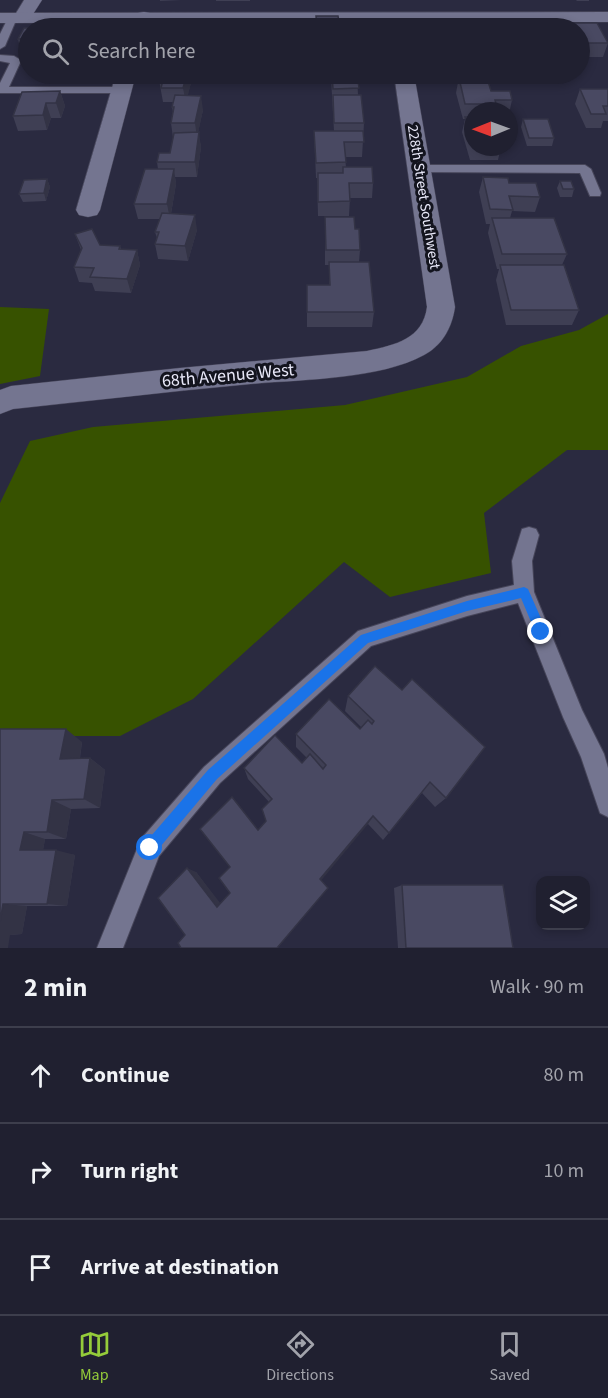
<!DOCTYPE html>
<html lang="en">
<head>
<meta charset="utf-8">
<style>
  :root { --surface:#202030; --page:#282838; --text:#f1f3f6; --muted:#a2a3ab; --line:#3d3e4c; --accent:#95cc3a }
  body { margin:0; font-family:"Source Sans 3",sans-serif; background:var(--page); color:var(--text) }
  .controls { position:absolute; right:18px; bottom:18px; display:grid; overflow:hidden; border-radius:12px; box-shadow:0 3px 9px #0003 }
  .controls button { width:54px; height:54px; display:grid; place-items:center; padding:0; border:0; border-bottom:2px solid var(--line); background:var(--surface); color:var(--text); font:30px sans-serif }
  .compass { position:absolute; left:464px; top:102px; width:54px; height:54px; border-radius:50%; background:var(--surface); box-shadow:0 3px 9px #0003; rotate:269deg }
  .stop { position:absolute; width:18px; height:18px; margin:-14px; border:4px solid #1a73e8; border-radius:50%; background:#fff }
  .stop.end { background:#1a73e8; border-color:#fff; box-shadow:0 2px 6px #0008 }
  .list { margin:0; padding:0; list-style:none }
  h2 { display:flex; justify-content:space-between; align-items:center; height:78px; margin:0; padding:0 24px; font-size:26px }
  h2 small { font-size:20px; font-weight:400; color:var(--muted) }
  .list li { display:grid; grid-template-columns:39px 1fr auto; gap:18px; align-items:center; box-sizing:border-box; height:96px; padding:0 24px; border-top:2px solid var(--line) }
  .list b { display:block; font-size:22px; white-space:nowrap }
  .list em { font-size:20px; font-style:normal; color:var(--muted) }
  .icon { flex:none; width:33px; height:33px; fill:none; stroke:currentColor; stroke-width:2; stroke-linecap:round; stroke-linejoin:round }
  .map { position:relative; flex:none; width:608px; height:948px; overflow:hidden }
  .search { position:absolute; background:var(--surface); box-shadow:0 3px 9px #0003; left:18px; right:18px; top:18px; height:66px; display:flex; align-items:center; gap:15px; box-sizing:border-box; padding:0 21px; border-radius:33px; color:var(--muted); font-size:22px }
  .sheet { height:366px; background:var(--surface) }
  nav { display:flex; justify-content:space-around; align-items:center; box-sizing:border-box; height:84px; border-top:2px solid var(--line); background:var(--surface); font-size:16px; color:var(--muted) }
  nav a { display:grid; justify-items:center; gap:3px }
  nav .on { color:var(--accent) }
  .map>svg:first-child { display:block }
  .green { fill:#375200 }
  .lines { fill:none; stroke-linecap:round; stroke-linejoin:round }
  .service-casing { stroke:#464559; stroke-width:2 }
  .minor-casing { stroke:#464559; stroke-width:1 }
  .tertiary-casing { stroke:#464559; stroke-width:1 }
  .service { fill:#747590; fill-rule:evenodd }
  .minor { fill:#747590; fill-rule:evenodd }
  .tertiary { fill:#747590; fill-rule:evenodd }
  .wall { fill:#3f3f54 }
  .shaded-wall { fill:#333345 }
  .building { fill:#494962; stroke:#333345; stroke-width:1.5 }
  .route { fill:#1a73e8 }
  .labels { text-anchor:middle; stroke-width:6; stroke-linejoin:round; paint-order:stroke }
  .far-street-label { font-size:15px; fill:#e8e8f8; stroke:#13141e }
  .street-label { font-size:18px; fill:#e8e8f8; stroke:#13141e }
</style>
</head>
<body>
<div class="map">
<svg width="608" height="948" viewBox="0 0 608 948">
  <rect width="100%" height="100%" fill="#2a2a40"/>
  <g class="green">
    <path d="M0 307 49 309 40 376 0 384Z"/>
    <path d="M608 314V450H567L484 513 491 573 390 597 344 562 193 699 120 736H0V503L30 441 93 427 345 405 467 377 521 346 579 330Z"/>
  </g>
  <g class="lines">
    <g class="service-casing">
      <g id="service">
        <path d="M9 16 17 18 5 46 0 49V34Z"/>
        <path d="M0 55 14 56 19 59 20 63 9 87H121L126 90 121 93H0V83L10 63 0 61Z"/>
        <path d="M419 165H585L591 169 601 193 600 196H590L580 173 415 172 413 169Z"/>
        <path d="M529 527 536 529 539 535 532 561 534 592 582 710 604 754 608 768V817L600 813 581 757 563 717 518 603 467 616 371 646 220 783 159 856 123 948H97L141 839 204 767 358 631 467 596 514 585 512 561 522 529Z"/>
      </g>
    </g>
    <g class="minor-casing">
      <g id="minor">
        <path d="M24 0H42L28 22H16L13 18Z"/>
        <path d="M144 12 150 13 153 17 149 28H131L138 13Z"/>
        <path d="M116 74H136L100 210 97 215 88 217 79 215 76 210Z"/>
      </g>
    </g>
    <g class="tertiary-casing">
      <g id="tertiary">
        <path d="M608 12V22L0 23V13Z"/>
        <path d="M394 74H414L455 307C452 327 443 345 424 355 376 381 295 379 240 385 165 392 89 401 13 409L0 414V390L11 386 180 368 367 351C395 345 423 339 427 307Z"/>
      </g>
    </g>
    <use href="#service" class="service"/>
    <use href="#minor" class="minor"/>
    <use href="#tertiary" class="tertiary"/>
  </g>
  <g class="wall">
    <path d="M160 0H181L160 1Z"/>
    <rect x="216" y="0" width="34" height="1"/>
    <path d="M576 0H589V1H577Z"/>
    <path d="M536 23H597L608 43 603 57H579V28H535Z"/>
    <path d="M28 28V47H20L18 39Z"/>
    <path d="M33 74H89L33 75Z"/>
    <path d="M161 74H203L202 78H190L191 83 187 96 203 110 198 132 201 147 197 177H175L176 184 171 214 197 230 188 261 158 259 155 244 157 238 155 232 160 219H138L134 204 158 169 157 162 170 153 173 138 171 123 173 112 172 107 174 102H163L159 80Z"/>
    <path d="M314 74H357L358 95 364 123 362 157H345L346 167 373 183 372 198H350L349 216H318L317 178H316L314 131H334L331 78H314Z"/>
    <path d="M451 74H484L483 78 491 91 512 100 509 114V111H473V147H501L498 160H470L462 132 465 119H463L456 93 458 82H453Z"/>
    <path d="M580 89H608V121H603L601 128H586L575 104Z"/>
    <path d="M60 91 65 106 61 118H51L47 130 18 131 13 116Z"/>
    <path d="M523 119 554 138 552 146H527L521 127Z"/>
    <path d="M483 177 509 183 540 197 535 212 512 211 510 218 567 254 562 265 579 310 572 325H506L496 280 499 269H497L488 233 490 224H486L479 192Z"/>
    <path d="M47 179 50 187 46 201 23 202 19 194Z"/>
    <path d="M560 181 574 189 572 197H560L557 188Z"/>
    <path d="M325 217 355 229 360 250 359 262 374 312 372 327H307V285H329V265H325Z"/>
    <path d="M75 234 100 245 120 246 121 249 137 250 140 265 131 293 95 291 92 283 79 282 74 267 81 250Z"/>
    <path d="M375 666 446 798 435 807 422 793 383 840 368 824 185 935 196 872 220 904 230 893V867L266 821 269 802 248 779 244 768 302 763 307 758 296 747V734L360 729 361 727 345 711 348 696Z"/>
    <path d="M0 729 82 742 80 758H90L105 770 100 808 71 809 66 839H45L43 850 75 855 67 906H27L22 934 10 935Z"/>
    <path d="M402 885 513 948H398L394 888Z"/>
  </g>
  <g class="shaded-wall">
    <path d="M187 74H189L191 83 186 103 183 88Z"/>
    <path d="M60 91 65 106 61 118 56 103Z"/>
    <path d="M201 96 203 110 197 138 195 123Z"/>
    <path d="M46 103 51 118 47 130 43 115Z"/>
    <path d="M199 132 201 147 197 177 195 162Z"/>
    <path d="M174 169 176 184 170 219 167 204Z"/>
    <path d="M47 179 50 187 46 201 44 193Z"/>
    <path d="M195 215 197 230 188 261 185 246Z"/>
    <path d="M137 250 140 265 131 293 127 279Z"/>
    <path d="M66 729 82 742 78 770 60 759Z"/>
    <path d="M90 758 105 770 100 808 84 799Z"/>
    <path d="M52 800 71 809 66 839 47 832Z"/>
    <path d="M373 816 368 824 319 883 320 879Z"/>
    <path d="M24 832 45 839 42 856 20 850Z"/>
    <path d="M56 850 75 855 67 906 47 904Z"/>
    <path d="M187 868 196 872 224 908 217 907Z"/>
    <path d="M3 904 27 906 22 934 10 935 8 948H0V922Z"/>
  </g>
  <g class="building">
    <path d="M316 16H338L340 28H317Z"/>
    <path d="M179 20H251L250 28H177Z"/>
    <path d="M71 23H95L93 28H69Z"/>
    <path d="M454 23 515 24 516 28H455Z"/>
    <path d="M536 23H597L608 43H579V28H539Z"/>
    <path d="M24 28H46H28V39H18Z"/>
    <path d="M161 74H187L183 88H161L163 80H159Z"/>
    <path d="M332 74H357L359 88 333 89Z"/>
    <path d="M459 78H487L491 91H510L512 100H495L496 104H465Z"/>
    <path d="M580 89H608V106H603L606 114H591Z"/>
    <path d="M60 91 56 103H46L43 115 13 116 22 92Z"/>
    <path d="M175 95 201 96 195 123H171L174 107H172Z"/>
    <path d="M333 95H361L364 123H334Z"/>
    <path d="M465 117H473V144Z"/>
    <path d="M523 119H548L554 138H529Z"/>
    <path d="M314 131H363L364 142H344L346 162 316 163Z"/>
    <path d="M199 132 195 162H157L159 153H170L174 133Z"/>
    <path d="M343 167H372L373 183H349L350 201 318 202V173H343Z"/>
    <path d="M145 169H174L167 204H134Z"/>
    <path d="M483 177 508 178 509 183H536L540 197 509 196 513 210 490 209Z"/>
    <path d="M47 179 44 193 19 194 24 180Z"/>
    <path d="M560 181H571L574 189H563Z"/>
    <path d="M162 213 195 215 185 246 155 244 159 232H155Z"/>
    <path d="M325 217H354L355 229H359L360 250H326Z"/>
    <path d="M492 218H554L567 254H502Z"/>
    <path d="M92 229 100 245 120 246 119 249 137 250 127 279 90 277 94 268 74 267 82 248 75 234Z"/>
    <path d="M329 262H369L374 312H307V285H330Z"/>
    <path d="M500 265H564L579 310H511Z"/>
    <path d="M375 666 402 690 412 679 485 747 446 798 430 782 389 833 373 816 320 879 328 888 277 948H181L178 943 185 935 158 898 187 868 217 907 230 893 219 878 230 867 200 829 232 797 258 830 266 821 262 809 272 799 244 768 275 735 302 763 310 754 323 769 326 765 296 734 329 699 360 729 368 720 372 724 374 721 348 696Z"/>
    <path d="M0 729H66L60 759 90 758 84 799 52 800 47 832H24L20 850H56L47 904H3L0 922Z"/>
    <path d="M402 885H503L513 948H406Z"/>
  </g>
  <path class="route" d="M524 587 528 589 547 632 545 636H537L521 598 467 611 368 643 217 779 155 853 150 855 145 853 143 848 145 843 208 770 361 635 467 601Z"/>
  <g class="labels">
    <g class="far-street-label">
      <text transform="translate(424 197) rotate(81)" y="5">228th Street Southwest</text>
    </g>
    <g class="street-label">
      <text transform="translate(228 375) rotate(-5)" y="6">68th Avenue West</text>
    </g>
  </g>
</svg>
<div class="controls">
<button><svg class="icon" aria-label="layers" viewBox="0 0 24 24"><path d="M12 4l9 5-9 5-9-5zM3 14l9 5 9-5"/></svg></button>
</div>
<svg class="compass" viewBox="-18 -18 36 36"><path d="M0-13l5 13h-10z" fill="#e53935"/><path d="M0 13l5-13h-10z" fill="#a2a3ab"/></svg>
<div class="stop" style="left:150px;top:848px"></div>
<div class="stop end" style="left:541px;top:632px"></div>
<div class="search"><svg class="icon" aria-label="search" viewBox="0 0 24 24"><circle cx="10" cy="10" r="6"/><path d="M15 15l6 6"/></svg>Search here</div>
</div>
<section class="sheet">
<h2>2 min<small>Walk · 90 m</small></h2>
<ul class="list">
<li><svg class="icon" aria-label="ahead" viewBox="0 0 24 24"><path d="M12 20V5M6 11l6-6 6 6"/></svg><div><b>Continue</b></div><em>80 m</em></li>
<li><svg class="icon" aria-label="right" viewBox="0 0 24 24"><path d="M7 20v-9h11M14 6l5 5-5 5"/></svg><div><b>Turn right</b></div><em>10 m</em></li>
<li><svg class="icon" aria-label="arrive" viewBox="0 0 24 24"><path d="M6 21V4h12l-3 4 3 4H6"/></svg><div><b>Arrive at destination</b></div></li>
</ul>
</section>
<nav>
<a class="on"><svg class="icon" aria-label="map" viewBox="0 0 24 24"><path d="M3 6l6-2 6 2 6-2v14l-6 2-6-2-6 2zM9 4v14M15 6v14"/></svg>Map</a>
<a><svg class="icon" aria-label="directions" viewBox="0 0 24 24"><path d="M12 3l9 9-9 9-9-9zM9 14v-3h6M13 9l2 2-2 2"/></svg>Directions</a>
<a><svg class="icon" aria-label="saved" viewBox="0 0 24 24"><path d="M7 4h10v16l-5-4-5 4z"/></svg>Saved</a>
</nav>
</body>
</html>
